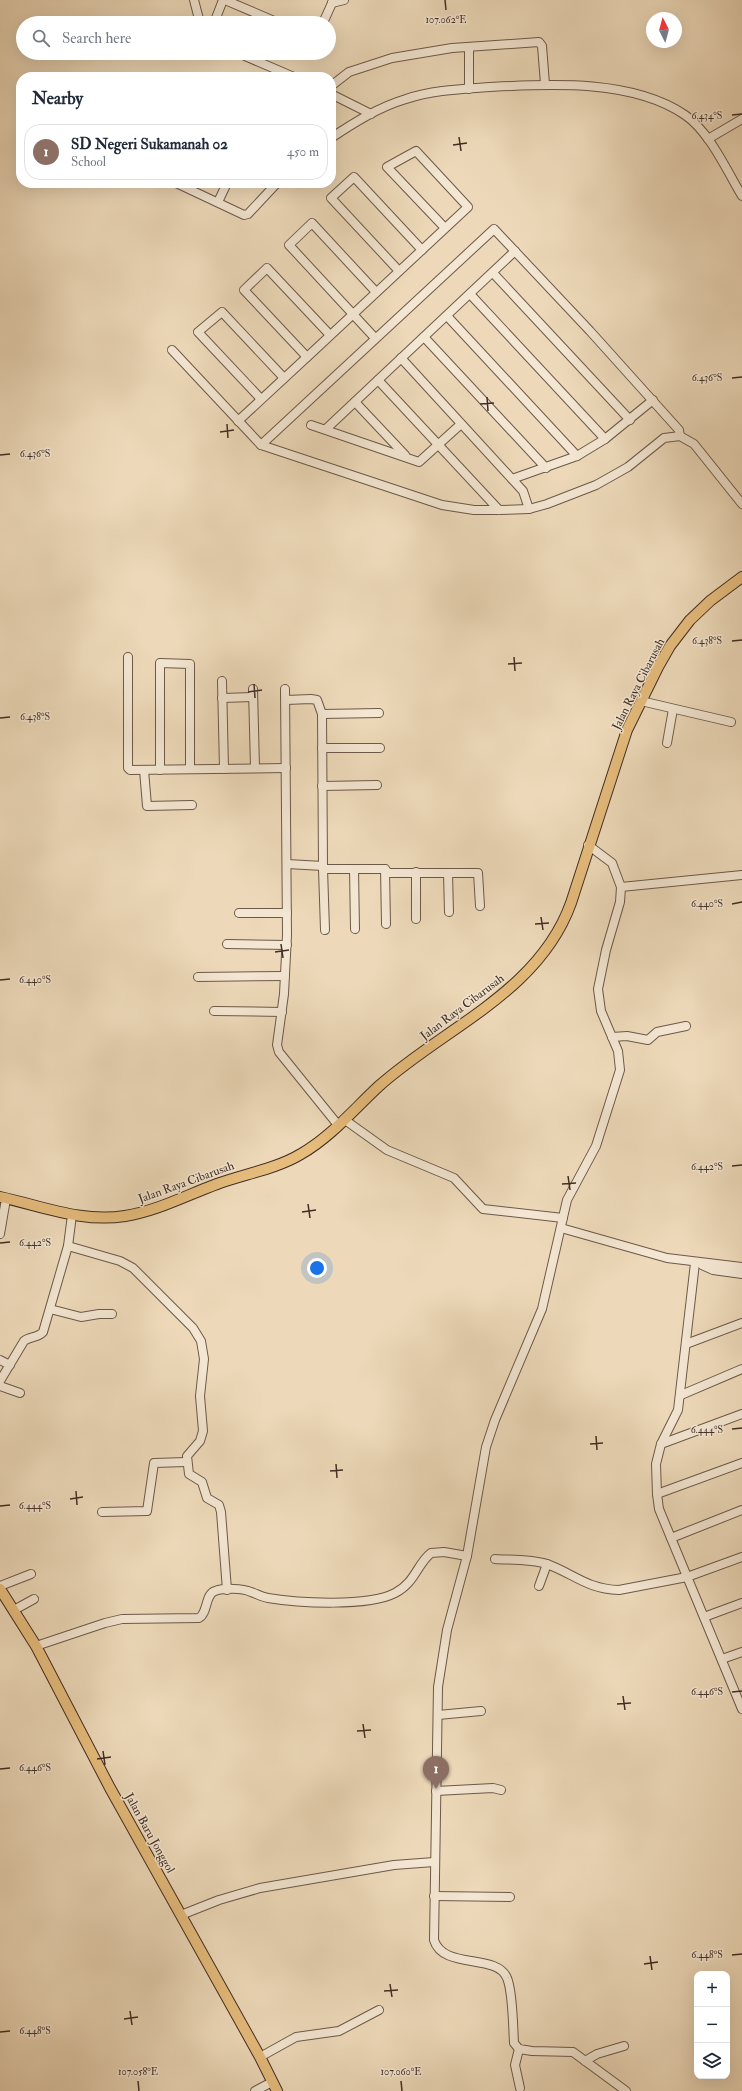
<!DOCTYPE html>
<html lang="en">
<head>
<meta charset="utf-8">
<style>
  :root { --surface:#fff; --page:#f2f2f3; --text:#1f2937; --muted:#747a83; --line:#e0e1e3; --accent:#8f2418 }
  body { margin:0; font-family:"IM FELL Double Pica",serif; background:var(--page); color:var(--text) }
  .controls { position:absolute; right:12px; bottom:12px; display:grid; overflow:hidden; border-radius:8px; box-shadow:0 4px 16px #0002 }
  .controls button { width:36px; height:36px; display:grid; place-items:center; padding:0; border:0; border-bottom:1px solid var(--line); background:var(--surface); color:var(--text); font:20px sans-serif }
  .compass { position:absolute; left:646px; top:12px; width:36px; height:36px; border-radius:50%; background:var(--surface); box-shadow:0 4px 16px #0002; rotate:354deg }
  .you { position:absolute; left:317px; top:1268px; width:14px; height:14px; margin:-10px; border:3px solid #fff; border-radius:50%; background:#1a73e8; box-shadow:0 0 0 6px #1a73e833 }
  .badge { display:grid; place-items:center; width:26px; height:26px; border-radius:50%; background:var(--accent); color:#fff; font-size:13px; font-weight:700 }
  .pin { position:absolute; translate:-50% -33px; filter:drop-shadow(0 1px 2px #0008) }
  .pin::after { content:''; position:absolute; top:21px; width:14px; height:12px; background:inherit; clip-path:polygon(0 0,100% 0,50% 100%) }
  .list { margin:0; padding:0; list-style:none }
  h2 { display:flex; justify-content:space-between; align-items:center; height:52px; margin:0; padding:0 16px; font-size:17px }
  h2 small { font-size:13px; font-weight:400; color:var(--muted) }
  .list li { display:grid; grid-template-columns:26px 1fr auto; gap:12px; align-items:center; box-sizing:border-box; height:56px; margin:0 8px 8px; padding:0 8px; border:1px solid var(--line); border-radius:16px }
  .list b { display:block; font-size:15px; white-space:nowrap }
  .list p { margin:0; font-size:13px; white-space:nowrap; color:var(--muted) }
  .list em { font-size:13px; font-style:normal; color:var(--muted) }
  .icon { flex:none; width:22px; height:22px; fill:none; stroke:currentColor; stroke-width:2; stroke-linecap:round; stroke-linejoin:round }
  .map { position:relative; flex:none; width:742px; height:2091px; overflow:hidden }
  .search { position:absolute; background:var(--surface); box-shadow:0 4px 16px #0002; left:16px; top:16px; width:320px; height:44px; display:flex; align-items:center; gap:10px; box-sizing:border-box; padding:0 14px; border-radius:22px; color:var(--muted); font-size:15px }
  .panel { position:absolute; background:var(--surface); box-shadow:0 4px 16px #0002; left:16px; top:72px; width:320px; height:116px; border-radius:16px }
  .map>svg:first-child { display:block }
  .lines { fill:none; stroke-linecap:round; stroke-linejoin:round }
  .minor-casing { stroke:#6c5949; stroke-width:10 }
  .major-casing { stroke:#412e24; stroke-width:12 }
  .minor { stroke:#f3e6d2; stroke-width:8 }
  .major { stroke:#e6bc7c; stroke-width:10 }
  .ticks { fill:none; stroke:#412e24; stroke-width:1.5 }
  .labels { text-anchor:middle; stroke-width:3; stroke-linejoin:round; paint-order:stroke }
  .street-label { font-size:12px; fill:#412e24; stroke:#f3e6d2 }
  .ticks-label { font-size:10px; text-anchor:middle; fill:#412e24; stroke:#f3e6d2; stroke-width:3; stroke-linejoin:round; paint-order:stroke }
</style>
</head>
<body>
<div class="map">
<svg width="742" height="2091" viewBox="0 0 742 2091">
  <rect width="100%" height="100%" fill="#edd9b9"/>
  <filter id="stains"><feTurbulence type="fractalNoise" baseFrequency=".005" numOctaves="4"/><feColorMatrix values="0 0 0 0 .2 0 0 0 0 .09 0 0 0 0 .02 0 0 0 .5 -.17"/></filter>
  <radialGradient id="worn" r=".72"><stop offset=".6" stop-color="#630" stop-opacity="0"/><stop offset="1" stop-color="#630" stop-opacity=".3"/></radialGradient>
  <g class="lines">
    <g class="minor-casing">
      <g id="minor">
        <path d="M194 0 200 23"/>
        <path d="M225 0 279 23"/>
        <path d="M332 3 344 0"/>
        <path d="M214 23 223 0"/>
        <path d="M323 23 332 3"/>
        <path d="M238 53 294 77"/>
        <path d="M331 86 349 72 392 58 452 48 539 42 542 46 545 84"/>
        <path d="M469 89V47"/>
        <path d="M331 94 371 114"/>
        <path d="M331 138C355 122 379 107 406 99 432 90 462 89 490 87 550 84 632 79 685 115 709 131 727 171 742 196"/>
        <path d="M708 139 742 119"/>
        <path d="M176 183 244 215 248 214 277 183"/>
        <path d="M218 202 227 183"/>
        <path d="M399 271 331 198 354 177 422 250"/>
        <path d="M493 273 630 420"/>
        <path d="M470 294 605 439"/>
        <path d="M447 316 577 456"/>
        <path d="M424 337 546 468"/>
        <path d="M375 338 289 245 312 223 376 292"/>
        <path d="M172 350 261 445 442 505 474 510H499L529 509 547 504 596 485 628 467 664 438 680 436 694 444 742 504"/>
        <path d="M307 357 244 290 267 268 330 335"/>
        <path d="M401 358 523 491 529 509"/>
        <path d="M378 380 499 510"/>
        <path d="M261 399 198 332 222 312 284 378"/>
        <path d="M355 402 405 455"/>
        <path d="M238 421C315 350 392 278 468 207L416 151 387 167 445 228"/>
        <path d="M311 425 419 462 461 424"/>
        <path d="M326 429 515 251"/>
        <path d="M261 445 494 229 590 331 679 430 680 436"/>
        <path d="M512 479 577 456 605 439 653 400"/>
        <path d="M128 657V768L130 770 286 768"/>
        <path d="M222 681 224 769"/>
        <path d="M253 689 255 768"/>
        <path d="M285 689 287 935 284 994 277 1045 279 1052 338 1125"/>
        <path d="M222 698 253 697"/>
        <path d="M286 700 311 699 317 700 322 714 323 866"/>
        <path d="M641 701 731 722"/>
        <path d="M322 714 379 713"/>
        <path d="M667 743 673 709"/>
        <path d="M322 748H380"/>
        <path d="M144 770 147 806 192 805"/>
        <path d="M160 770V663L190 664V769"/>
        <path d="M322 786 377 785"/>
        <path d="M588 845 612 863 621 887 620 902 606 950 598 989 601 1011 618 1051 620 1070 596 1146 567 1200 542 1309 495 1420 486 1447 467 1556 447 1630 438 1687 434 1940C443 1970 497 1953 507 1978 513 1992 513 2027 514 2043L519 2049 532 2051 573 2052 626 2091"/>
        <path d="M287 864 323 866V869H385L388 873H478L480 906"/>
        <path d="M323 869 325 930"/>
        <path d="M354 869 355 929"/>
        <path d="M385 869 386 924"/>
        <path d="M416 872V919"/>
        <path d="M448 873 449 912"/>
        <path d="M621 887 742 875"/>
        <path d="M239 913H287"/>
        <path d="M227 944 287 945"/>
        <path d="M198 977 285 976"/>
        <path d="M214 1011 282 1012"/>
        <path d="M612 1037 627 1036 648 1040 657 1032 686 1026"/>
        <path d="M345 1120 387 1150 454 1178 483 1209 563 1218"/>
        <path d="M561 1228 667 1258 742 1267"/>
        <path d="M0 1234 6 1199"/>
        <path d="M68 1246 120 1261 133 1268 193 1328 201 1341 204 1359 200 1396 203 1431 200 1441 187 1456 189 1474 202 1482 207 1498 219 1505 221 1512 227 1590"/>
        <path d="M695 1263 678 1410 661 1444 656 1464 657 1494 659 1509 671 1538 742 1709"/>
        <path d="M702 1265 713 1270 742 1274"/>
        <path d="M50 1309 81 1317 99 1314H112"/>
        <path d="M686 1344 742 1323"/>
        <path d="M0 1360 10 1365"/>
        <path d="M0 1381 24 1341C30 1336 38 1338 43 1332L68 1246 72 1215"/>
        <path d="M0 1386 20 1393"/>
        <path d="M681 1395 742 1369"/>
        <path d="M661 1444 742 1414"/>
        <path d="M657 1494 742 1463"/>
        <path d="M102 1512 147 1511 154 1463 186 1462"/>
        <path d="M671 1538 742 1510"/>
        <path d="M495 1559C511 1560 531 1559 547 1564 574 1574 587 1589 619 1590L687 1577 742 1557"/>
        <path d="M0 1586 31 1574"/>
        <path d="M539 1586 547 1564"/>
        <path d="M14 1610 34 1599"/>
        <path d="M704 1617 742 1603"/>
        <path d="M36 1646 105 1623 122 1619 199 1618C208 1613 205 1594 215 1591 224 1588 242 1588 251 1592 257 1594 262 1597 268 1598 298 1603 368 1607 395 1593 415 1583 417 1564 431 1553L444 1552 467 1556"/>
        <path d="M722 1659 742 1652"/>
        <path d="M438 1715 481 1711"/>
        <path d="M436 1791 493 1788 501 1790"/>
        <path d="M434 1896 510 1897"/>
        <path d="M181 1915 219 1900 260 1888 394 1865 434 1862"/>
        <path d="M519 2049 515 2065 520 2088"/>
        <path d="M260 2057 296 2037 339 2031 379 2010"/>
        <path d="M585 2061 597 2054 624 2046"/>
        <path d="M255 2091 272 2082"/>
      </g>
    </g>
    <g class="major-casing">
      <g id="major">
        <path d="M0 1197C42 1206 82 1223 125 1216 157 1211 187 1195 217 1184 244 1174 276 1169 301 1154 331 1137 354 1109 379 1086 445 1027 539 992 571 903L627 730 658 667 670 646 690 620 710 601 742 577"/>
        <path d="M0 1589 36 1646 110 1788 260 2057 277 2091"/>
      </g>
    </g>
    <use href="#minor" class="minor"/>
    <use href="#major" class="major"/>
  </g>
  <path class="ticks" d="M445 0 446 10M732 115 742 114M459 137 461 151M453 145 467 143M732 378 742 377M487 397 488 411M480 404 494 403M227 424 228 438M220 432 234 430M0 455 10 454M732 641 742 640M514 657 515 671M508 664 522 663M254 684 255 698M248 692 262 690M0 718 10 717M732 904 742 902M541 917 543 930M535 924 549 923M281 944 283 958M275 952 289 950M0 980 10 979M732 1166 742 1165M568 1176 570 1190M562 1184 576 1183M308 1204 310 1218M302 1212 316 1210M0 1243 10 1242M732 1429 742 1428M596 1436 597 1450M590 1444 603 1443M336 1464 337 1478M330 1471 343 1470M76 1491 77 1505M70 1499 83 1497M0 1506 10 1505M732 1692 742 1691M623 1696 625 1710M617 1704 631 1703M363 1724 365 1738M357 1731 371 1730M103 1751 105 1765M97 1759 111 1757M0 1769 10 1768M732 1955 742 1954M650 1956 652 1970M644 1964 658 1962M390 1984 392 1997M384 1991 398 1990M130 2011 132 2025M124 2019 138 2017M0 2032 10 2031M138 2081 139 2091M401 2081 402 2091"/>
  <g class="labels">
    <g class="street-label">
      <text transform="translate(638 684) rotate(-63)" y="4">Jalan Raya Cibarusah</text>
      <text transform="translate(462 1007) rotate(-37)" y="4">Jalan Raya Cibarusah</text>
      <text transform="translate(186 1182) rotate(-20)" y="4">Jalan Raya Cibarusah</text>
      <text transform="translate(150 1833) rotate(61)" y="4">Jalan Baru Jonggol</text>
    </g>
  </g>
  <g class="ticks-label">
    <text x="446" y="23">107.062°E</text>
    <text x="707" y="119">6.434°S</text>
    <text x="707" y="381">6.436°S</text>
    <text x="35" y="457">6.436°S</text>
    <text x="707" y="644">6.438°S</text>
    <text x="35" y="720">6.438°S</text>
    <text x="707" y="907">6.440°S</text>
    <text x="35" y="983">6.440°S</text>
    <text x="707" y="1170">6.442°S</text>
    <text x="35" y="1246">6.442°S</text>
    <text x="707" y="1433">6.444°S</text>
    <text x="35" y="1509">6.444°S</text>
    <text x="707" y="1695">6.446°S</text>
    <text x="35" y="1771">6.446°S</text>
    <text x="707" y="1958">6.448°S</text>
    <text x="35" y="2034">6.448°S</text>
    <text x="138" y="2075">107.058°E</text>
    <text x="401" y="2075">107.060°E</text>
  </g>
  <rect width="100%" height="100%" filter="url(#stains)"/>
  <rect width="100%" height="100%" fill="url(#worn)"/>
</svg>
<div class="controls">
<button>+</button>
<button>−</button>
<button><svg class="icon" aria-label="layers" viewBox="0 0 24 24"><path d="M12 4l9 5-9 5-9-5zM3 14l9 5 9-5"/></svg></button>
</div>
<svg class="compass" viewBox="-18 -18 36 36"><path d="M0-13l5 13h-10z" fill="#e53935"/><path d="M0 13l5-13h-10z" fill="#747a83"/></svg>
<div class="you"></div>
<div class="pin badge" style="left:436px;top:1789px;background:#8d6e63">1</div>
<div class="search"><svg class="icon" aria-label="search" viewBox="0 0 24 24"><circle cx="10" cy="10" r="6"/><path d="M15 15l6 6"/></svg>Search here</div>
<section class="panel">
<h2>Nearby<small></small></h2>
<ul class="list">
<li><span class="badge" style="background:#8d6e63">1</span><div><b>SD Negeri Sukamanah 02</b><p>School</p></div><em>450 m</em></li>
</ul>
</section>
</div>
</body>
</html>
